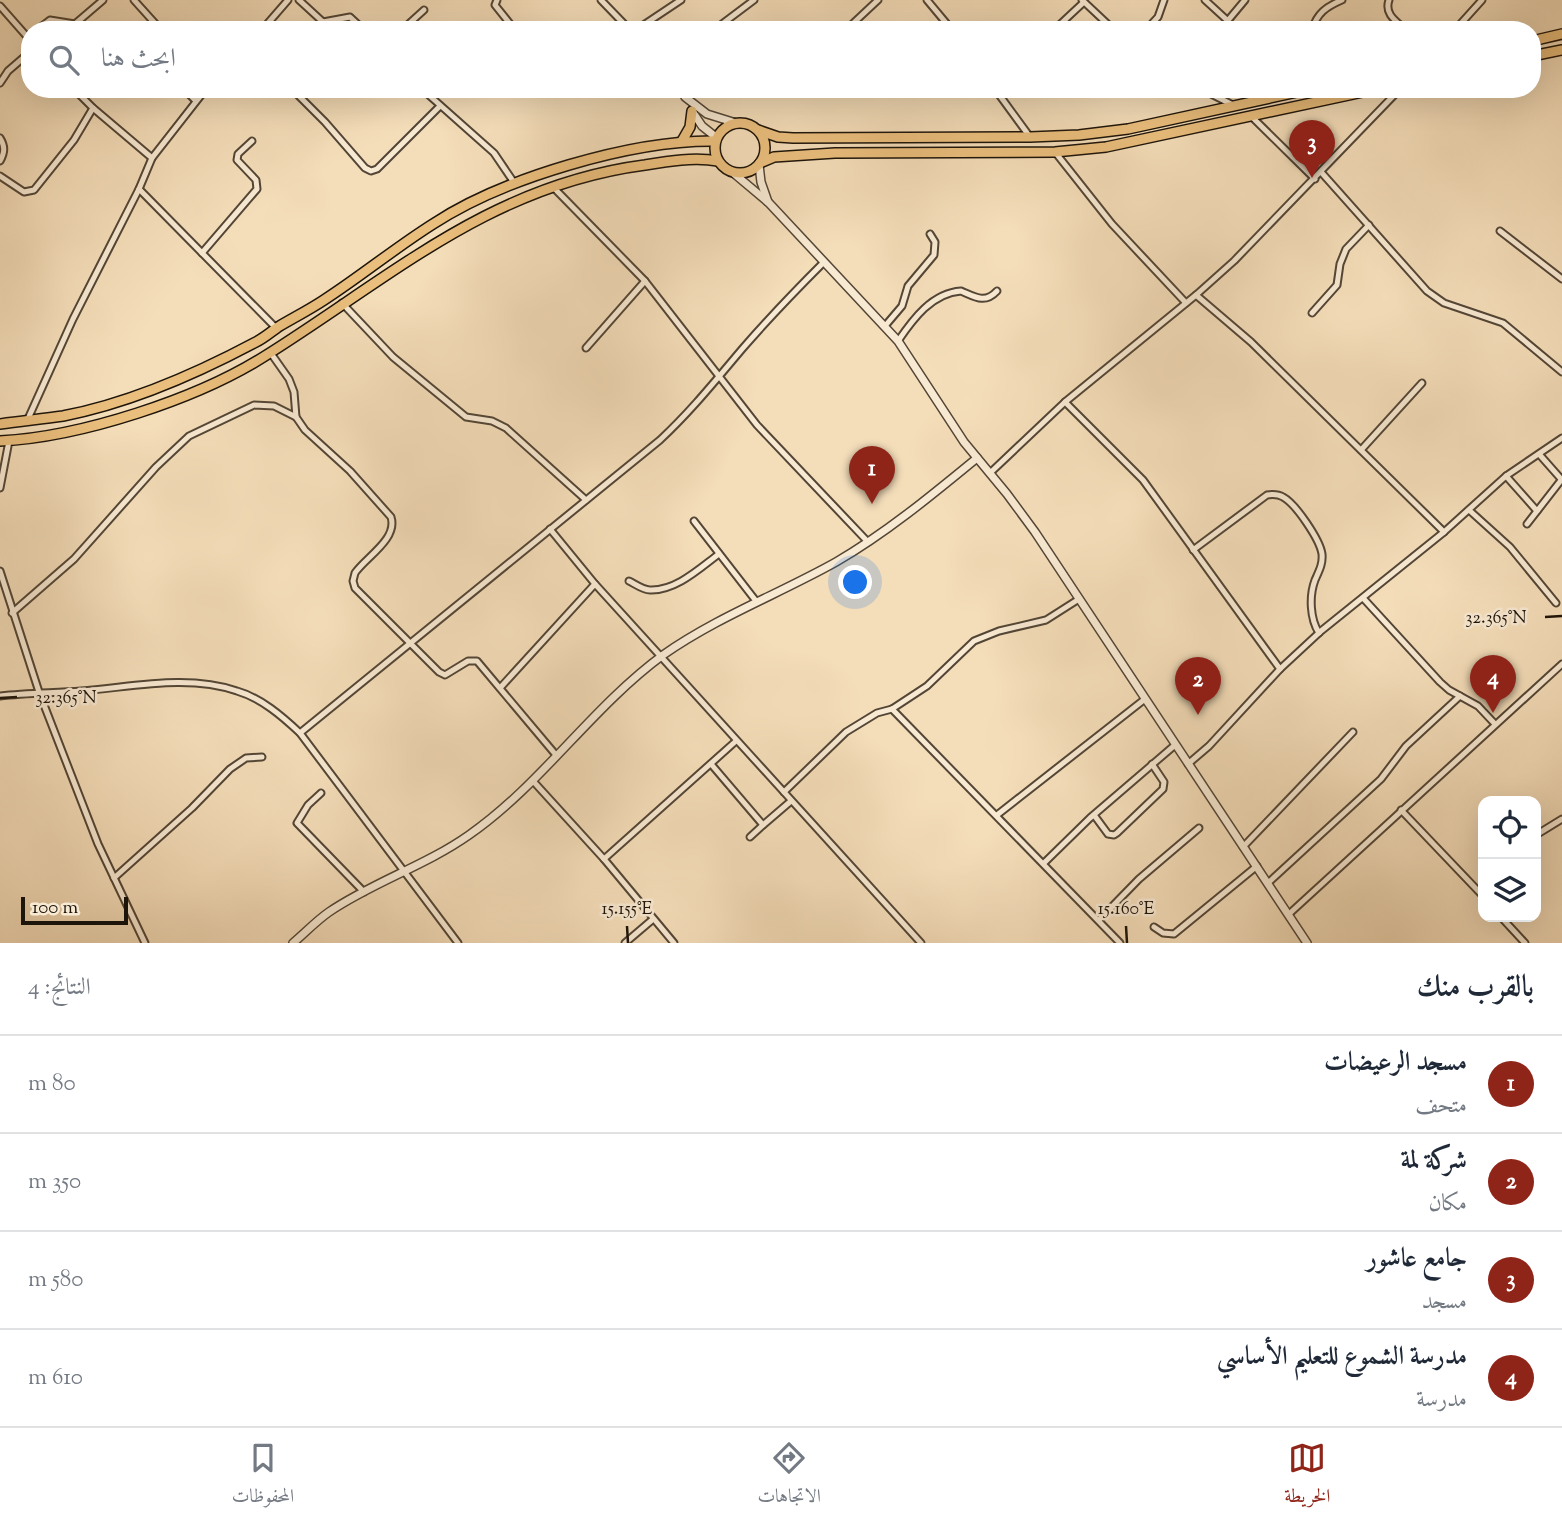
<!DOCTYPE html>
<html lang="ar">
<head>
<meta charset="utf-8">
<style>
  :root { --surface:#fff; --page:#f2f2f3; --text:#1f2937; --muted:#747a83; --line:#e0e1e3; --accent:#8f2418 }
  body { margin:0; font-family:"Sorts Mill Goudy",Amiri,serif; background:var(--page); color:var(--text); direction:rtl }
  .controls { position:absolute; right:21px; bottom:21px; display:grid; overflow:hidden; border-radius:14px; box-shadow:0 7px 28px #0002 }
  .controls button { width:63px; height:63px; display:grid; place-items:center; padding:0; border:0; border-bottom:2px solid var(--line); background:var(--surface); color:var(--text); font:35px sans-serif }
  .scale { position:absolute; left:21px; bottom:18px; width:107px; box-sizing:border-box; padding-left:7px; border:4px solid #1d140a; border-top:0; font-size:19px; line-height:24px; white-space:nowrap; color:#1d140a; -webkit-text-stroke:5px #f8e9d2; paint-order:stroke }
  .you { position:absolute; left:856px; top:583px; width:24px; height:24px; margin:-18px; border:5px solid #fff; border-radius:50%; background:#1a73e8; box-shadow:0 0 0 10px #1a73e833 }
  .badge { display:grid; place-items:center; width:46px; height:46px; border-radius:50%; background:var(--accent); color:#fff; font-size:23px; font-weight:700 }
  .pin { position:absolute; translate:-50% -58px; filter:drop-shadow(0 2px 4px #0008) }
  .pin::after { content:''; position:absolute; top:37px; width:24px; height:21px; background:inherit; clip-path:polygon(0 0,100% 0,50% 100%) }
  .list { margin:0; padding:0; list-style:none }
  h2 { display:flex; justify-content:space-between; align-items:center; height:91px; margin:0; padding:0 28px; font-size:30px }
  h2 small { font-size:23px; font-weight:400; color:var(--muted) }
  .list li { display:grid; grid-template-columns:46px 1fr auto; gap:21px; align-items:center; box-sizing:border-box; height:98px; padding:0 28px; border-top:2px solid var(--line) }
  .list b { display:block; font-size:26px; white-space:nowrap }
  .list p { margin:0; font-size:23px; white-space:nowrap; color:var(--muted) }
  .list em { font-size:23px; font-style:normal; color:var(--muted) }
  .icon { flex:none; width:38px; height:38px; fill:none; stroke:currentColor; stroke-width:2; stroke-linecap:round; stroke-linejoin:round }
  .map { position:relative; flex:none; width:1562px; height:943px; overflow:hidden; direction:ltr }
  .search { position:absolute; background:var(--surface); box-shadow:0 7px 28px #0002; left:21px; right:21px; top:21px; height:77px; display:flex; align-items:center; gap:18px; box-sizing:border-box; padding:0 24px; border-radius:28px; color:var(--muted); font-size:26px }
  .sheet { height:483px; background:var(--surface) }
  nav { display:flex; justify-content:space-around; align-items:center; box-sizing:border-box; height:98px; border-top:2px solid var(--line); background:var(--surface); font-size:19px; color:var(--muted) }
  nav a { display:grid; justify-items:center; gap:4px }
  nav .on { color:var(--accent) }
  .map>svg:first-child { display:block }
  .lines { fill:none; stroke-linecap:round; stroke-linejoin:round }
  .minor-casing { stroke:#534636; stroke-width:9 }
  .tertiary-casing { stroke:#534636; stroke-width:10 }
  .primary-casing { stroke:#1d140a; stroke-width:12 }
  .minor { stroke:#f8e9d2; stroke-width:5 }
  .tertiary { stroke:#f8e9d2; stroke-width:7 }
  .primary { stroke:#eabe7c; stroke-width:9 }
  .ticks { fill:none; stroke:#1d140a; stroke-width:2.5 }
  .ticks-label { font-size:18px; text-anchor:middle; fill:#1d140a; stroke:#f8e9d2; stroke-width:5; stroke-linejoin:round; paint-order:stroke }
</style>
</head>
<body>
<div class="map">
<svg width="1562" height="943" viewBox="0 0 1562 943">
  <rect width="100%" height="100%" fill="#f4ddb9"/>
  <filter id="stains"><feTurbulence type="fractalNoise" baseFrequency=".00286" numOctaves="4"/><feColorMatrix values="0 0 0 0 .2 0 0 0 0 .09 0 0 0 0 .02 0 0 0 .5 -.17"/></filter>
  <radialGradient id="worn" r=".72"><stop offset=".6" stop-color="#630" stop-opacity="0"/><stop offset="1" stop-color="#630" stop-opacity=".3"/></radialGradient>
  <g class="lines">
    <g class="minor-casing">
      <g id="minor">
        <path d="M134 0 161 30"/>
        <path d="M299 0 323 22 350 17 364 30"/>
        <path d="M497 0 495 5 515 30"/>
        <path d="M601 0 630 30"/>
        <path d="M927 0 952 30"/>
        <path d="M1082 0 1114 30"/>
        <path d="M1205 0 1228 21"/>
        <path d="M1389 0C1384 14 1396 21 1406 30"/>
        <path d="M0 6 30 40"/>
        <path d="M37 30 50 20 75 24 103 0"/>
        <path d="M262 30 288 0"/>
        <path d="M402 30 424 10"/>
        <path d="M636 30 681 0"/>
        <path d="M714 30 754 0"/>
        <path d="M846 30 878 0"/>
        <path d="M1054 30 1084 2"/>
        <path d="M1146 30 1158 17 1164 0"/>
        <path d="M1220 30 1245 0"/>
        <path d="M1312 30C1317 13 1326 7 1342 0"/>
        <path d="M1455 30 1482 0"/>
        <path d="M0 83 8 71 30 52"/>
        <path d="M74 89 93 108 152 158"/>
        <path d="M184 89 196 101"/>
        <path d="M292 89 325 122 365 168 371 171 377 169 440 106"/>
        <path d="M422 89 494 153 515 184"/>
        <path d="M995 89 1030 137"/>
        <path d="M1201 89 1233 105"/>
        <path d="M1251 116 1315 179"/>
        <path d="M0 138C5 146 5 152 0 161"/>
        <path d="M1055 152 1112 224 1186 303"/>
        <path d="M1321 172 1427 291 1444 303 1503 323 1562 372"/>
        <path d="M0 176 24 192 34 190 74 140 93 108"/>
        <path d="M553 187 645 281 757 425 868 542"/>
        <path d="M139 189 276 328"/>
        <path d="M1500 231 1562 279"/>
        <path d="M202 253 257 189 256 180 237 160 238 154 252 141"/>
        <path d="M1196 295 1251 342 1444 532"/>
        <path d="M342 303 393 357 466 417 492 421 506 428 586 500"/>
        <path d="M1312 313 1337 285 1340 264 1346 249 1369 225"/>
        <path d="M885 326 902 306 908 286 934 255 935 242 930 234"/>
        <path d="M898 341C913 319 932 293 961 291 975 297 985 304 997 291"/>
        <path d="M586 348 645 281"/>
        <path d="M270 352 289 379 294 392 296 417 305 430 350 471 391 517C398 539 366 557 355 573L353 581 355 588 439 672 445 675 468 661H477L556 755"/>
        <path d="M1065 402 1143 480 1280 669"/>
        <path d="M27 421 73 319 139 189 152 158 206 89"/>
        <path d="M1361 450 1422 383"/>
        <path d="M1539 454 1562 480"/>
        <path d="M990 473 1065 402 1196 295 1234 261 1400 89"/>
        <path d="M1506 476 1537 511"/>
        <path d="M0 488 9 441"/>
        <path d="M1469 510 1510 547 1556 603"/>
        <path d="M694 521 756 601"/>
        <path d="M1527 524 1562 479"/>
        <path d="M550 529 595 584 921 943"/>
        <path d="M1193 550 1267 495C1273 494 1278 494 1283 497 1296 504 1320 540 1322 554 1323 564 1319 571 1315 580 1309 596 1310 619 1319 633"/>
        <path d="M0 571 39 692 98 844 145 943"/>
        <path d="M629 581C635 584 643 590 650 590 676 591 700 568 719 554"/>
        <path d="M1363 598 1440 682 1449 690 1478 706 1495 724"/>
        <path d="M12 613 74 559 156 467 189 436 254 405 274 406 296 417"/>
        <path d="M500 688 595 584"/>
        <path d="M0 696C27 693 54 693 81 691 132 687 188 674 237 691 261 698 282 716 300 733L458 943"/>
        <path d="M892 709 1120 943"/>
        <path d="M300 733 660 440C692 410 715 381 743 348 769 318 796 290 824 262"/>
        <path d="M711 764 763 825 791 801"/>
        <path d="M1188 764 1209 746 1280 669 1321 631 1444 532 1506 476 1562 438"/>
        <path d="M533 781 604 859 674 943"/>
        <path d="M784 792 846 732 877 713 892 709 927 686 974 641 999 631 1046 620 1079 599"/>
        <path d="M321 793 308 805 297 823 364 892"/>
        <path d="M1401 810 1483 896"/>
        <path d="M997 815 1145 699"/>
        <path d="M1094 815 1108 834 1114 835 1117 833 1163 789 1164 782 1152 764"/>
        <path d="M1536 835 1562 819"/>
        <path d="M750 837 763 825"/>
        <path d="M1243 847 1353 732"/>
        <path d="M604 859 736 741"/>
        <path d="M1044 863 1090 818 1175 745"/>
        <path d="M114 878 192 808 230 769 246 758 262 757"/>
        <path d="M1268 883 1381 779 1406 746 1460 696"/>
        <path d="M1289 914 1562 664"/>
        <path d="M1501 917 1525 943"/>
        <path d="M1099 920 1139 879 1199 828"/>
        <path d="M1154 927 1163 933 1174 934 1257 866"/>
        <path d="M625 943 652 920"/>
      </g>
    </g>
    <g class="tertiary-casing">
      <g id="tertiary">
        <path d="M685 97 707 114 736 123"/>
        <path d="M692 111 702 126 717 138"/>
        <path d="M759 165 761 182 768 202"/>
        <path d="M731 171 769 203 898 341 964 442 1007 494 1035 532 1307 943"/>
        <path d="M293 943C305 933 316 921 329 912 373 882 425 866 469 835 541 785 591 708 663 655 717 617 779 594 836 562 886 533 932 495 977 458"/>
      </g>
    </g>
    <g class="primary-casing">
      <g id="primary">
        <path d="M1532 41 1562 34"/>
        <path d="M1532 56 1562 50"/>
        <circle cx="740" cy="148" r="25"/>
        <path d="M758 130 778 137 793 138 1030 137 1079 135 1128 129 1311 89"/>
        <path d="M682 141 690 127 692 111"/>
        <path d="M760 163 774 157 835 153 1055 152 1106 147 1377 89"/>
        <path d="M0 424C21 421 42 419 63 416 131 403 196 374 256 342 264 338 271 332 278 327 293 318 309 310 324 300 361 276 395 248 433 224 503 178 632 140 715 141"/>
        <path d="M0 441C81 437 197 399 265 356 391 277 491 185 645 165 669 161 694 157 718 161"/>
      </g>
    </g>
    <use href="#minor" class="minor"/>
    <use href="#tertiary" class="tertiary"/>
    <use href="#primary" class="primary"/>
  </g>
  <path class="ticks" d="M1545 617 1562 616M0 698 17 697M627 926 628 943M1126 926 1127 943"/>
  <g class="ticks-label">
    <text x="1496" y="623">32.365°N</text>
    <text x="66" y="703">32.365°N</text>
    <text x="627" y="914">15.155°E</text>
    <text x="1126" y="914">15.160°E</text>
  </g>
  <rect width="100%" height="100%" filter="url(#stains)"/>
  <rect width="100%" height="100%" fill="url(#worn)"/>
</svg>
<div class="controls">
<button><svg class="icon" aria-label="locate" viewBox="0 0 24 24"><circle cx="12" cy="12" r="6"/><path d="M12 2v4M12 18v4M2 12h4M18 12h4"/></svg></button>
<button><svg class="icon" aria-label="layers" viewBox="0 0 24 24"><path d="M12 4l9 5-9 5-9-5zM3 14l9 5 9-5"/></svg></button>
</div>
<div class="scale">100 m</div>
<div class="you"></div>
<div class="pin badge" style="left:872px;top:504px">1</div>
<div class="pin badge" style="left:1198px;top:715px">2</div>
<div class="pin badge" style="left:1312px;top:178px">3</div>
<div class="pin badge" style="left:1493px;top:713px">4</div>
<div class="search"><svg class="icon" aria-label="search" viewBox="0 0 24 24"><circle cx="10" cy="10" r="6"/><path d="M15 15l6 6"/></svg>ابحث هنا</div>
</div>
<section class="sheet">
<h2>بالقرب منك<small>النتائج: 4</small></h2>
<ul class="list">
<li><span class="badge">1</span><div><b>مسجد الرعيضات</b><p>متحف</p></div><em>80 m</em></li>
<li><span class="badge">2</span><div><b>شركة لمة</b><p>مكان</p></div><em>350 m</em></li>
<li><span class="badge">3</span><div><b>جامع عاشور</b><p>مسجد</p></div><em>580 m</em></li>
<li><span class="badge">4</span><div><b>مدرسة الشموع للتعليم الأساسي</b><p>مدرسة</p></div><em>610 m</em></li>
</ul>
</section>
<nav>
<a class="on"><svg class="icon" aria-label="map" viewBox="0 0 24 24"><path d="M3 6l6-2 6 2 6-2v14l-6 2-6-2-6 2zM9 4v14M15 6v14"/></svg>الخريطة</a>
<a><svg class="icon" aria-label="directions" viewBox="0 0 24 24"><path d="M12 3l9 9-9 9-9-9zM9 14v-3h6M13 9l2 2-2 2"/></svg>الاتجاهات</a>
<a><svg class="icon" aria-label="saved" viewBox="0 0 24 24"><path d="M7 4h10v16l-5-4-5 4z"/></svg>المحفوظات</a>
</nav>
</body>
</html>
